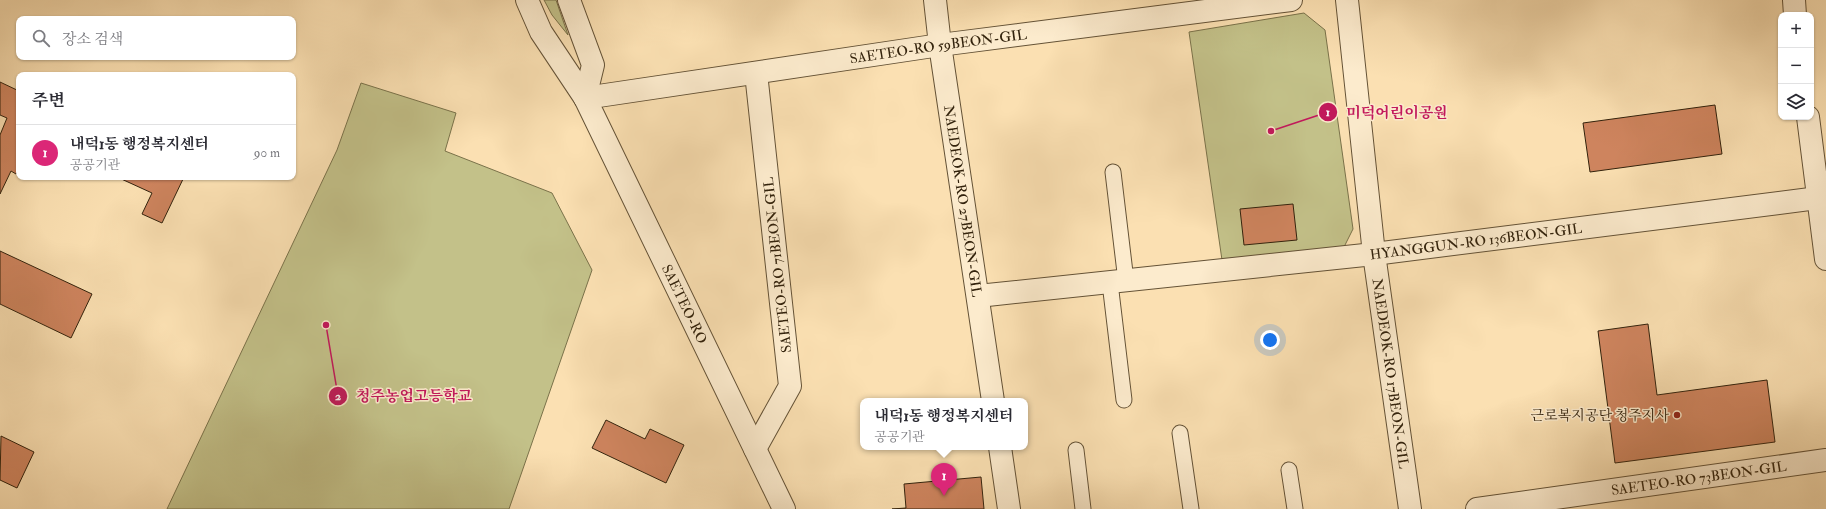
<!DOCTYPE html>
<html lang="ko">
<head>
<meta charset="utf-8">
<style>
  :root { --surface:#fff; --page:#f7f7f7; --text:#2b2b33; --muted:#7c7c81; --line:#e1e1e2; --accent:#db2777 }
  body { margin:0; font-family:"IM FELL Double Pica","Noto Serif KR",serif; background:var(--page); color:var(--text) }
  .controls { position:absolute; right:12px; top:12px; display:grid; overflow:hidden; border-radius:8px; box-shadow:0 1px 3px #0004 }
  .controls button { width:36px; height:36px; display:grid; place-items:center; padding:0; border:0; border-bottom:1px solid var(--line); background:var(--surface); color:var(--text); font:20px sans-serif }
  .you { position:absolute; left:1270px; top:340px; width:14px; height:14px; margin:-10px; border:3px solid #fff; border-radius:50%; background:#1a73e8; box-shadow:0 0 0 6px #1a73e833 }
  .badge { display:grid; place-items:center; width:26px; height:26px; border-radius:50%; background:var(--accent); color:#fff; font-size:13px; font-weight:700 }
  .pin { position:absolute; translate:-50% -33px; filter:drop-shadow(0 1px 2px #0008) }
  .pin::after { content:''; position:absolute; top:21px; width:14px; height:12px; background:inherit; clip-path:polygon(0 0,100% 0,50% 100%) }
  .popup { position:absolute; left:860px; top:398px; width:168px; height:52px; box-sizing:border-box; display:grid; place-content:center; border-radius:8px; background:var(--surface); filter:drop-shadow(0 1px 3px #0005); font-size:13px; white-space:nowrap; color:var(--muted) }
  .popup b { font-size:15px; color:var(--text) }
  .popup::after { content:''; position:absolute; left:50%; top:100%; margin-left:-8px; border:8px solid transparent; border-top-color:var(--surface) }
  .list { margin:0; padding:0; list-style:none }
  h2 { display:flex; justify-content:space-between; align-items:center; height:52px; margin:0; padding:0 16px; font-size:17px }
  h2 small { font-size:13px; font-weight:400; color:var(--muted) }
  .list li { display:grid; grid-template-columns:26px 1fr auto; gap:12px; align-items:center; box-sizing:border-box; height:56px; padding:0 16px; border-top:1px solid var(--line) }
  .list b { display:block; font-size:15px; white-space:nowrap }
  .list p { margin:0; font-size:13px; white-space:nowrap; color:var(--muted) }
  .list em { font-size:13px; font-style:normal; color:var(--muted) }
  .icon { flex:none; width:22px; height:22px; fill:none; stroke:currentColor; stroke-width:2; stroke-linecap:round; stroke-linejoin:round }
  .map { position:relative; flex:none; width:1826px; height:509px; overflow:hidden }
  .search { position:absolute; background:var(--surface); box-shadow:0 1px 3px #0004; left:16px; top:16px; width:280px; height:44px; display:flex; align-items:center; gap:10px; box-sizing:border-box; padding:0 14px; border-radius:8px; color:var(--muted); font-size:15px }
  .panel { position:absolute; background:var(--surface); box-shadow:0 1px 3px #0004; left:16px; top:72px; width:280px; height:108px; border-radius:8px }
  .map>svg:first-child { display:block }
  .green { fill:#c3c189; stroke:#7a724a }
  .building { fill:#ce845e; stroke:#32220c }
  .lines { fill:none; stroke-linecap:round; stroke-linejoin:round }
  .service-casing { stroke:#645236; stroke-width:17 }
  .minor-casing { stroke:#645236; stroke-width:24 }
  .tertiary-casing { stroke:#645236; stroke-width:24 }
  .service { stroke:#fcebcd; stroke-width:15 }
  .minor { stroke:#fcebcd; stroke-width:22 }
  .tertiary { stroke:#fcebcd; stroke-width:22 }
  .poi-dot { fill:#8f2418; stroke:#fcebcd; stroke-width:1.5 }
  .labels { text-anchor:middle; stroke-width:3; stroke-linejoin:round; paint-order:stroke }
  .street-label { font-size:14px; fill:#32220c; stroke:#fcebcd }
  .poi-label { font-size:14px; fill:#32220c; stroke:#fcebcd; text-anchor:end }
  .leader { fill:none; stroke:#c2185b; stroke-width:1.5 }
  .callout-dot { fill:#c2185b; stroke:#fcebcd; stroke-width:1.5 }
  .mark-label { font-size:12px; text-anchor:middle; font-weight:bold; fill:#fff }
  .callout-label { font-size:15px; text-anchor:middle; font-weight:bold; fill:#c2185b; stroke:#fcebcd; stroke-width:3; stroke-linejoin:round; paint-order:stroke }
</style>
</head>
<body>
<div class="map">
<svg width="1826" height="509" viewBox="0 0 1826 509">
  <rect width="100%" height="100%" fill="#fbe0b2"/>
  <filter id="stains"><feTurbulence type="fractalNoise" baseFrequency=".005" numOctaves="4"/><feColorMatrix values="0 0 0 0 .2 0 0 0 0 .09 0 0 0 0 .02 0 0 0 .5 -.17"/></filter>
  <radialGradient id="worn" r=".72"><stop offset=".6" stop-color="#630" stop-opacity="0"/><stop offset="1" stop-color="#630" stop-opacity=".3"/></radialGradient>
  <g class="green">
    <path d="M544 0H556L568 35 552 15Z"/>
    <path d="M1304 13 1325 30 1353 229 1343 249 1222 260 1189 32Z"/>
    <path d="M361 83 456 113 445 151 552 193 592 270 509 509H167L337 150Z"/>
  </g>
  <g class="building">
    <path d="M0 82 19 91V168L16 174 11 171 0 194V135L7 118 0 115Z"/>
    <path d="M1715 105 1722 154 1590 172 1583 123Z"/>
    <path d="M117 177H184L162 223 142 214 152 193Z"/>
    <path d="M1293 204 1297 240 1244 245 1240 209Z"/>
    <path d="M0 251 92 294 71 338 0 304Z"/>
    <path d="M1648 324 1657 395 1767 380 1775 442 1615 463 1598 331Z"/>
    <path d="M606 420 645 439 650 429 684 445 666 483 592 448Z"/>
    <path d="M1 436 34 452 17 488 0 480Z"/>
    <path d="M981 477 984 509H892L906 508 904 484Z"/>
  </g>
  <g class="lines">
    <g class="service-casing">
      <g id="service">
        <path d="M1113 172 1126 281"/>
        <path d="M1110 283 1124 400"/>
        <path d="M1180 433 1191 509"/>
        <path d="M1076 450 1083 509"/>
        <path d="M1289 470 1295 509"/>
      </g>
    </g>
    <g class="minor-casing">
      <g id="minor">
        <path id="s1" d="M935 0 940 45 993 401"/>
        <path id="s2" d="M1347 0 1374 254 1410 509"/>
        <path d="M1794 0 1795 15"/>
        <path id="s3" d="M585 98 940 45 1291 0"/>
        <path d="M1808 117 1826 259"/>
        <path id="s4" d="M978 296 1374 254 1826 197"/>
        <path d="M1000 447 1009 509"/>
        <path d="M755 449 790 386 756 73"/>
        <path id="s5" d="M1477 509 1826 460"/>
      </g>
    </g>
    <g class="tertiary-casing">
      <g id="tertiary">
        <path id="s6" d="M527 0 541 32 585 98 784 509"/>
        <path d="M569 0 593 65 585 98"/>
      </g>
    </g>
    <use href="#service" class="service"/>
    <use href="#minor" class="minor"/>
    <use href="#tertiary" class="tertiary"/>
  </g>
  <circle class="poi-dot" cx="1677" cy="415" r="4"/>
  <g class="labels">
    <g class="street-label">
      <text dy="5" stroke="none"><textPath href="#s3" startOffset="357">SAETEO-RO 59BEON-GIL</textPath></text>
      <text dy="5" stroke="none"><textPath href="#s1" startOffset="203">NAEDEOK-RO 27BEON-GIL</textPath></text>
      <text dy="5" stroke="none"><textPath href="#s4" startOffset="501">HYANGGUN-RO 136BEON-GIL</textPath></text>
      <text transform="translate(777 265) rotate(-96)" y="5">SAETEO-RO 71BEON-GIL</text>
      <text dy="5" stroke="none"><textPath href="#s6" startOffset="343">SAETEO-RO</textPath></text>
      <text dy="5" stroke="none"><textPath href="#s2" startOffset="376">NAEDEOK-RO 17BEON-GIL</textPath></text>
      <text dy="5" stroke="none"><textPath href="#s5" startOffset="224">SAETEO-RO 73BEON-GIL</textPath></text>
    </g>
    <g class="poi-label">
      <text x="1669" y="420">근로복지공단 청주지사</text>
    </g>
  </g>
  <path class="leader" d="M1271 131L1328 112M326 325L338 396"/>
  <g class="callout-dot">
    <circle cx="1271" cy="131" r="4"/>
    <circle cx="326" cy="325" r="4"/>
    <circle cx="1328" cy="112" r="10"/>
    <circle cx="338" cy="396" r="10"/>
  </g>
  <g class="mark-label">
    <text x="1328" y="116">1</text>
    <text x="338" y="400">2</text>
  </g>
  <g class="callout-label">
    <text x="1397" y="118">미덕어린이공원</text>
    <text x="414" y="401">청주농업고등학교</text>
  </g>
  <rect width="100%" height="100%" filter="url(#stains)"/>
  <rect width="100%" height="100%" fill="url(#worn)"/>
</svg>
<div class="controls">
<button>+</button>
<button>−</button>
<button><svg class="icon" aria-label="layers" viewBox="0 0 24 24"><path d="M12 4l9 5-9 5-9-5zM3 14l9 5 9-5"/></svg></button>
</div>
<div class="you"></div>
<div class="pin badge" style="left:944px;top:496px">1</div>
<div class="popup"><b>내덕1동 행정복지센터</b>공공기관</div>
<div class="search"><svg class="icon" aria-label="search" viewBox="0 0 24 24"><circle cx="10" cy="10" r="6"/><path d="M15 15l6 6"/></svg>장소 검색</div>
<section class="panel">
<h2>주변<small></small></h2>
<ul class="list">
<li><span class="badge">1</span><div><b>내덕1동 행정복지센터</b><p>공공기관</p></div><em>90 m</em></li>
</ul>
</section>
</div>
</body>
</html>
